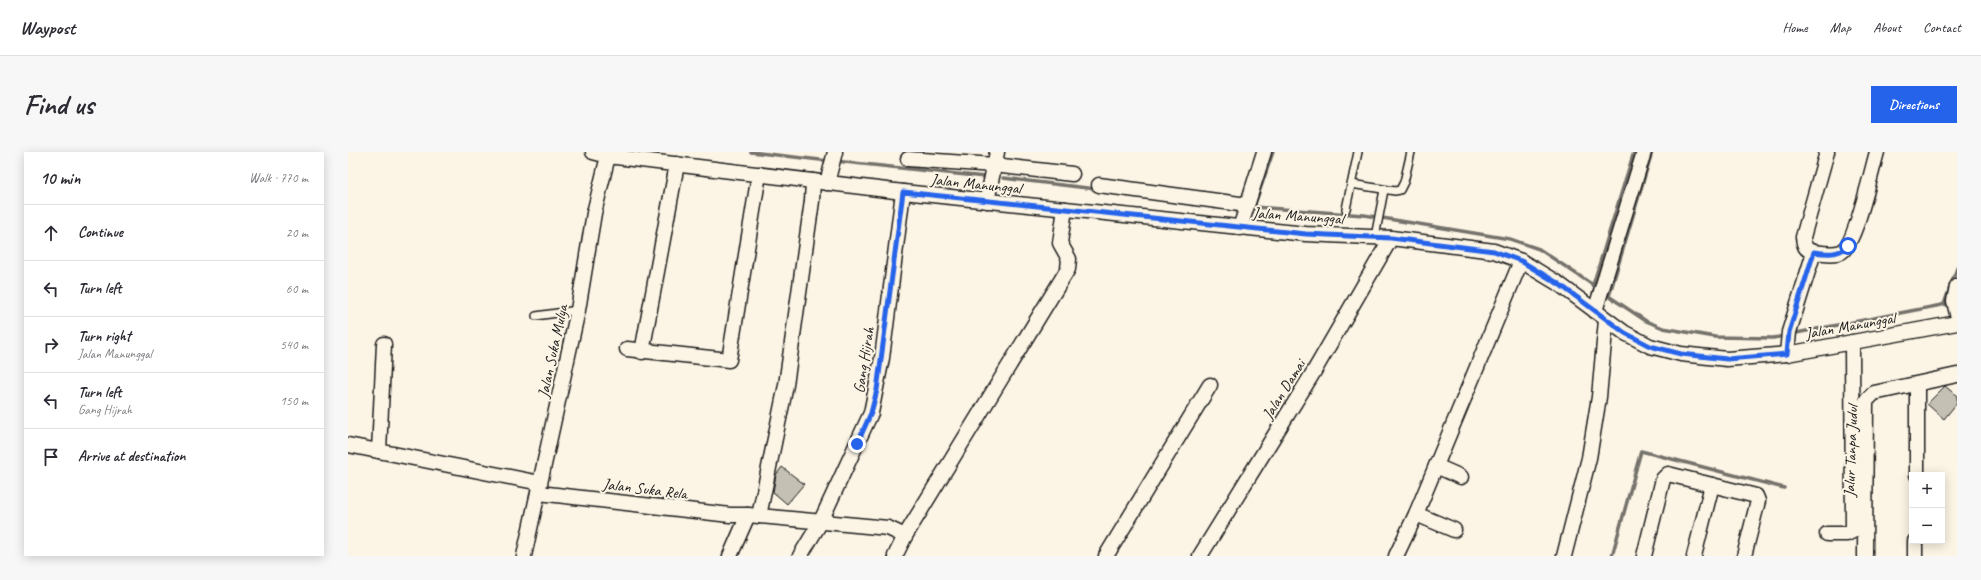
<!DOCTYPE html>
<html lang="en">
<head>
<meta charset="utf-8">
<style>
  :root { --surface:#fff; --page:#f7f7f7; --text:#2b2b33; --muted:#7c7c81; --line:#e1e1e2; --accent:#2563eb }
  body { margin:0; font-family:Caveat,sans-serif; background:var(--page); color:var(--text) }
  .controls { position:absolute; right:12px; bottom:12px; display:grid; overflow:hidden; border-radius:0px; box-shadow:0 2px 10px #0003 }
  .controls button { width:36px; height:36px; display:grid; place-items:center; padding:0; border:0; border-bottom:1px solid var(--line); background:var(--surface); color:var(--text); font:20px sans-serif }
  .stop { position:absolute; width:12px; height:12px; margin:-9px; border:3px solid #2563eb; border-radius:50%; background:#fff }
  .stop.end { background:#2563eb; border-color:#fff; box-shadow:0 1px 4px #0008 }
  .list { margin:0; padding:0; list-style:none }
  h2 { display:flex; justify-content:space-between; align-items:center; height:52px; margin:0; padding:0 16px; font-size:17px }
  h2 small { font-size:13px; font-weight:400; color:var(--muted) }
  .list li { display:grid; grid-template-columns:26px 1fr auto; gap:12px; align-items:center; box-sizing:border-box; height:56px; padding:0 16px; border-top:1px solid var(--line) }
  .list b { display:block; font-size:15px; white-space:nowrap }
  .list p { margin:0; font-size:13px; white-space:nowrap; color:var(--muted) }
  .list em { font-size:13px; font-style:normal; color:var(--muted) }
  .icon { flex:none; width:22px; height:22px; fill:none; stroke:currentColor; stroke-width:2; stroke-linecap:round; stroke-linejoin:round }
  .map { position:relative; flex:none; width:1609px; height:404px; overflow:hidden; border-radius:0px }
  header { display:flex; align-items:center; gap:24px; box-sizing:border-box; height:56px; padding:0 20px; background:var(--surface); border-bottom:1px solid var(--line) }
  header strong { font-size:19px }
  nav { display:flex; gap:22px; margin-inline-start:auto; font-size:14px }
  .intro { display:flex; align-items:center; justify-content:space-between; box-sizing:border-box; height:96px; padding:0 24px }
  h1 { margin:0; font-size:28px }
  .button { padding:10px 18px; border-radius:0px; background:var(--accent); color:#fff; font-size:14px; font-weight:700 }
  main { display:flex; gap:24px; padding:0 24px }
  aside { flex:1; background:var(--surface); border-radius:0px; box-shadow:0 2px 10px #0003 }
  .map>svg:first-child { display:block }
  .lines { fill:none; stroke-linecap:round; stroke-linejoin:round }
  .stream { stroke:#75726c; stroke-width:3.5 }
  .building { fill:#c4c0b3; stroke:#1c1c1c }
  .lane-casing { stroke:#1c1c1c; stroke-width:10 }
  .street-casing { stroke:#1c1c1c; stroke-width:17 }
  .lane { stroke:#fcf5e5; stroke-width:7 }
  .street { stroke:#fcf5e5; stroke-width:14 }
  .route { stroke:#2563eb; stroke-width:5 }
  .labels { text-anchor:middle; stroke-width:4; stroke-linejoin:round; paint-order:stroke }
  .street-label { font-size:16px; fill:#1c1c1c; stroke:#fcf5e5 }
</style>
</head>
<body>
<header>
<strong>Waypost</strong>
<nav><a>Home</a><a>Map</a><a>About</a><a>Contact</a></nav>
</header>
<div class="intro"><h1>Find us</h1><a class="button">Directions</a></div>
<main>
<aside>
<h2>10 min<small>Walk · 770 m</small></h2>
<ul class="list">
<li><svg class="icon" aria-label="ahead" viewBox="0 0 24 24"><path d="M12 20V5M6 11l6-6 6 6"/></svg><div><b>Continue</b></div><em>20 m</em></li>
<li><svg class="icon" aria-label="left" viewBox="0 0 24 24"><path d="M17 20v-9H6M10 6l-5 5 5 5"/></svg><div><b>Turn left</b></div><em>60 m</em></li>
<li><svg class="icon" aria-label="right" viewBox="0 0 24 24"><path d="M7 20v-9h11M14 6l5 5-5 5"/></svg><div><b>Turn right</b><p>Jalan Manunggal</p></div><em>540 m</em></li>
<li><svg class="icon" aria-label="left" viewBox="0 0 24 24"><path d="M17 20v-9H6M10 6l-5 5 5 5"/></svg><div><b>Turn left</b><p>Gang Hijrah</p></div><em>150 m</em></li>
<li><svg class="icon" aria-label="arrive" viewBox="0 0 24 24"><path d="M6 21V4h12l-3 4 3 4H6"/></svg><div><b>Arrive at destination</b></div></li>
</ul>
</aside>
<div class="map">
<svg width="1609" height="404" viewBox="0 0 1609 404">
  <rect width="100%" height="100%" fill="#fcf5e5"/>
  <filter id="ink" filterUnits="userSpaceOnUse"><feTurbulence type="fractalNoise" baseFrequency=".025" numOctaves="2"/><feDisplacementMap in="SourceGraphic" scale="8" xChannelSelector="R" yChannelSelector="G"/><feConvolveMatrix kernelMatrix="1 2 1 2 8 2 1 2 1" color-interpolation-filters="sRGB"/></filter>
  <g filter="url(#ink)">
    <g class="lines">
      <g class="stream">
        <path d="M403 0 481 9"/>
        <path d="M925 0 906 55 1016 63 1162 87 1191 97 1251 137"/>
        <path d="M487 9 637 25"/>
        <path d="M655 26 748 37"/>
        <path d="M1245 133 1286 0"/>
        <path d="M1256 141 1298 169 1315 176 1367 185 1425 186 1437 184"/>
        <path d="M1261 144 1304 0"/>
        <path d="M1596 152 1609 116"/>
        <path d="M1443 182 1604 151"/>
        <path d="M1264 404 1293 299 1436 336"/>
      </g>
    </g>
    <g class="building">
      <path d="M1597 234 1609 244V251L1596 267 1579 252Z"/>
      <path d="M434 315 456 332 439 352 425 340 428 323Z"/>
    </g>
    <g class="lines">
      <g class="lane-casing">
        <g id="lane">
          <path d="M1003 32 1047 39 1052 38 1056 30 1063 0"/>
          <path d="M998 57 1010 0"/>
          <path d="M1027 85 1036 38"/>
          <path d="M188 164 230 158"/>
        </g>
      </g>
      <g class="street-casing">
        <g id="street">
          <path d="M245 0 260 4 555 40 958 82 1043 86 1146 99 1173 109 1211 132 1277 181 1302 194 1333 202 1379 207 1439 202 1609 171"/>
          <path d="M560 7 646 13 724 22"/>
          <path d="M479 31 487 0"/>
          <path d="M751 33 899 53"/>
          <path d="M639 49 649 0"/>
          <path d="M892 76 916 0"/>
          <path d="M1466 100C1457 98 1456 94 1455 85L1479 0"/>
          <path d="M1609 134 1606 149 1609 162"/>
          <path d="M1247 159 1296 0"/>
          <path d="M279 197 381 208 411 22"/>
          <path d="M294 200 329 12"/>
          <path d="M1439 202 1441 180 1466 100C1474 101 1485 103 1493 100 1507 94 1524 17 1529 0"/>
          <path d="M0 293 192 331"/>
          <path d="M31 299 36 192"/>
          <path d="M1088 314 1113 325"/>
          <path d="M1569 323V233"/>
          <path d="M191 341 382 363H400"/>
          <path d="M1068 362 1106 378"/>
          <path d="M411 364 438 233 464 49 465 29"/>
          <path d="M1479 382H1499L1505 379 1504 190"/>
          <path d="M557 384 720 117 721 107 712 91 717 57"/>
          <path d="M176 404 230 158 246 61 261 0"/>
          <path d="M382 404 400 363 540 376 557 384 547 404"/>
          <path d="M452 404 472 371 523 261 534 206 555 40"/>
          <path d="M758 404 862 233"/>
          <path d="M852 404 965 221 1043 86"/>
          <path d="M1048 404 1068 362 1173 109"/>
          <path d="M1216 404 1241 306 1251 245 1258 168"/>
          <path d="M1296 404 1315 327 1320 322 1408 344 1410 349 1396 404"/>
          <path d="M1346 404 1364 333"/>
          <path d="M1517 404 1518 249 1526 241 1609 223"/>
          <path d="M1567 404V389"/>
        </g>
      </g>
      <use href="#lane" class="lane"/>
      <use href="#street" class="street"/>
    </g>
  </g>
  <g class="lines" filter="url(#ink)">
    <path class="route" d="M509 292 523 261 529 238 555 40 958 82 1043 86 1146 99 1173 109 1211 132 1277 181 1302 194 1333 202 1379 207 1439 202 1441 180 1466 100C1479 102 1490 103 1500 94"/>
  </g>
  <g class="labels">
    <g class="street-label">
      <text transform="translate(628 31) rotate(6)" y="6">Jalan Manunggal</text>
      <text transform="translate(950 63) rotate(4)" y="6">Jalan Manunggal</text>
      <text transform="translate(1502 173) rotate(-10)" y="6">Jalan Manunggal</text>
      <text transform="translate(204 199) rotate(-78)" y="6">Jalan Suka Mulya</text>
      <text transform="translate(515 208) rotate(-81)" y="6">Gang Hijrah</text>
      <text transform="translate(935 237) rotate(-58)" y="6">Jalan Damai</text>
      <text transform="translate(1502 299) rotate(-88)" y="6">Jalur Tanpa Judul</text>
      <text transform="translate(297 336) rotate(7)" y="6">Jalan Suka Rela</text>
    </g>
  </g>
</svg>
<div class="controls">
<button>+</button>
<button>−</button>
</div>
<div class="stop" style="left:1500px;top:94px"></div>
<div class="stop end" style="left:509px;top:292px"></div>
</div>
</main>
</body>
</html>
